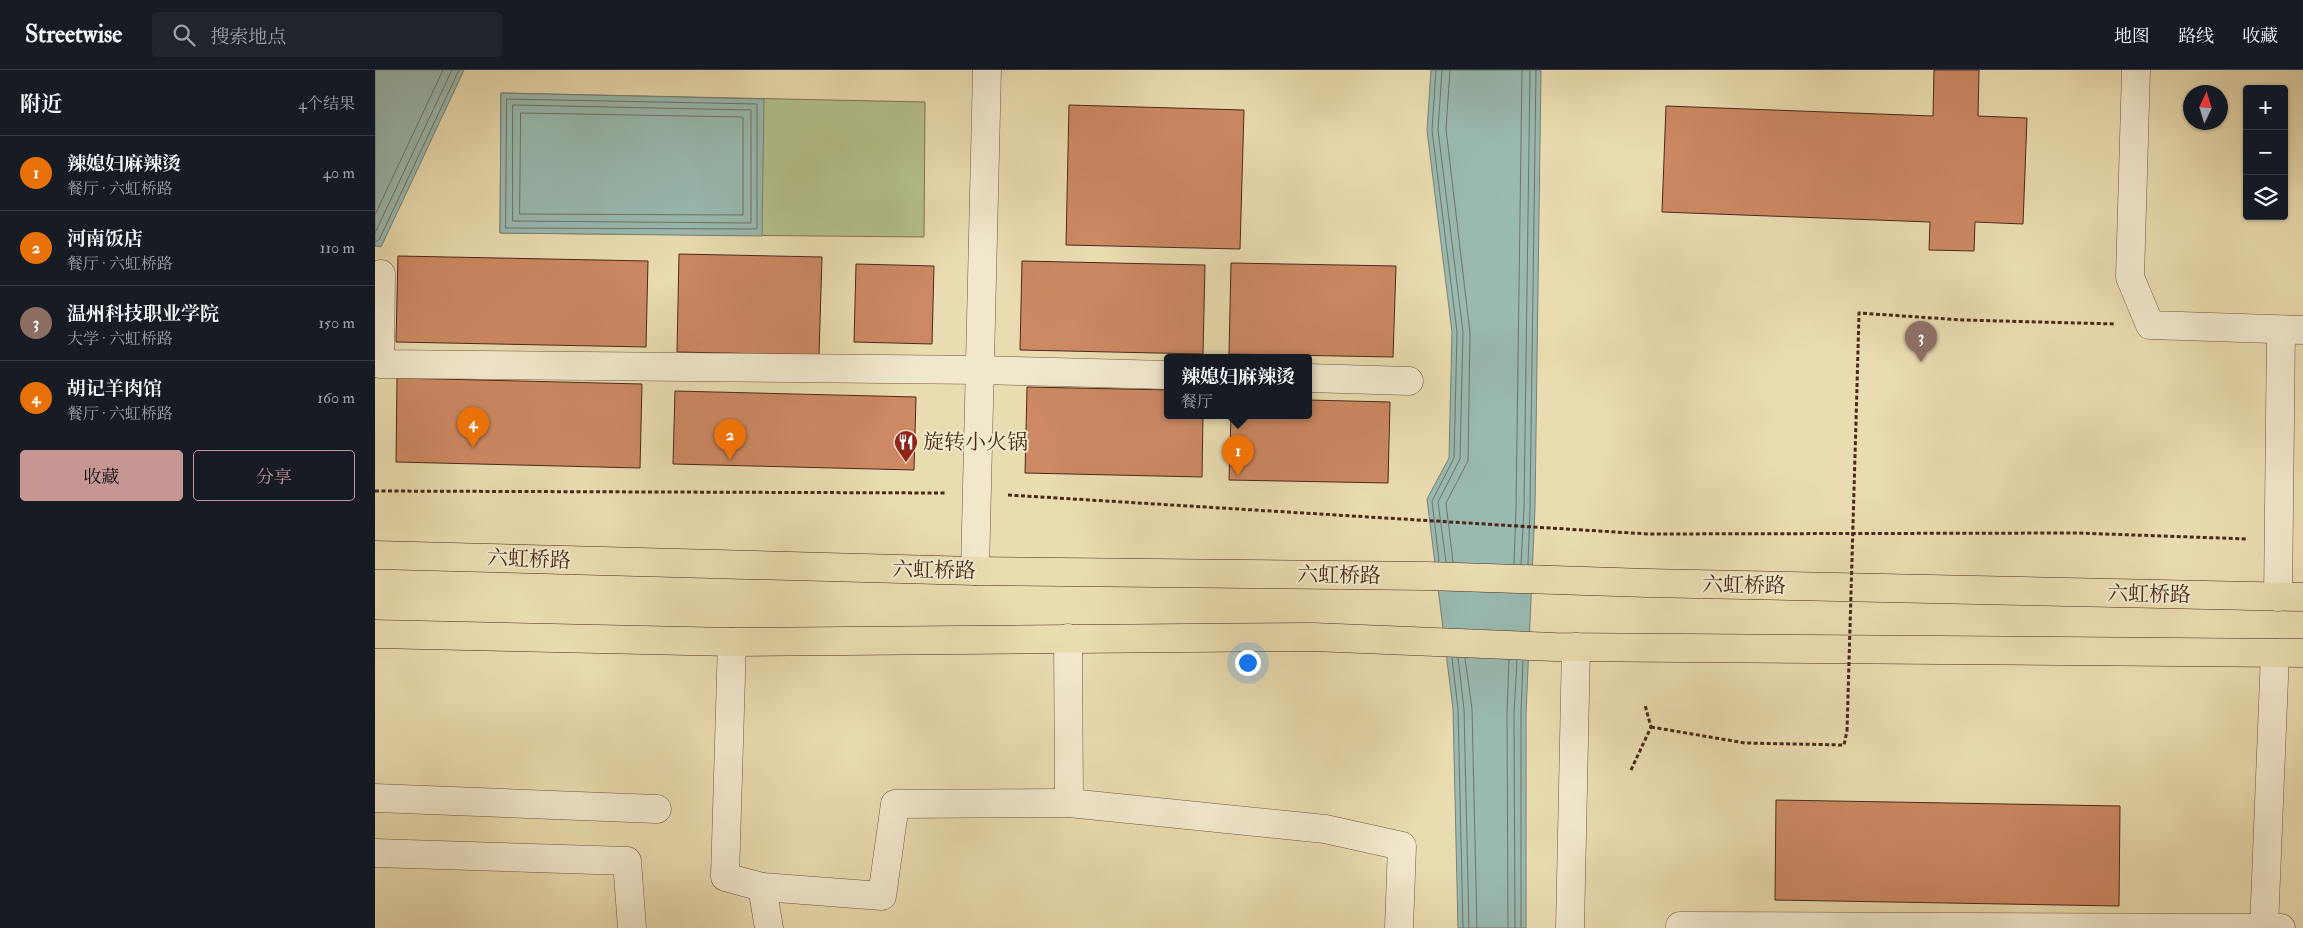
<!DOCTYPE html>
<html lang="zh">
<head>
<meta charset="utf-8">
<style>
  :root { --surface:#171b24; --page:#20242c; --text:#f1f3f6; --muted:#9ea1a6; --line:#363941; --accent:#c59692 }
  body { margin:0; font-family:"IM FELL Double Pica","Noto Serif SC",serif; background:var(--page); color:var(--text) }
  .controls { position:absolute; right:15px; top:15px; display:grid; overflow:hidden; border-radius:5px; box-shadow:0 1px 4px #0004 }
  .controls button { width:45px; height:45px; display:grid; place-items:center; padding:0; border:0; border-bottom:1px solid var(--line); background:var(--surface); color:var(--text); font:25px sans-serif }
  .compass { position:absolute; left:1808px; top:15px; width:45px; height:45px; border-radius:50%; background:var(--surface); box-shadow:0 1px 4px #0004; rotate:4deg }
  .you { position:absolute; left:872px; top:592px; width:18px; height:18px; margin:-12px; border:4px solid #fff; border-radius:50%; background:#1a73e8; box-shadow:0 0 0 8px #1a73e833 }
  .badge { display:grid; place-items:center; width:32px; height:32px; border-radius:50%; background:var(--accent); color:#fff; font-size:16px; font-weight:700 }
  .pin { position:absolute; translate:-50% -41px; filter:drop-shadow(0 1px 2px #0008) }
  .pin::after { content:''; position:absolute; top:26px; width:18px; height:15px; background:inherit; clip-path:polygon(0 0,100% 0,50% 100%) }
  .popup { position:absolute; left:789px; top:284px; width:148px; height:65px; box-sizing:border-box; display:grid; place-content:center; border-radius:5px; background:var(--surface); filter:drop-shadow(0 1px 4px #0005); font-size:16px; white-space:nowrap; color:var(--muted) }
  .popup b { font-size:19px; color:var(--text) }
  .popup::after { content:''; position:absolute; left:50%; top:100%; margin-left:-10px; border:10px solid transparent; border-top-color:var(--surface) }
  .list { margin:0; padding:0; list-style:none }
  h2 { display:flex; justify-content:space-between; align-items:center; height:65px; margin:0; padding:0 20px; font-size:21px }
  h2 small { font-size:16px; font-weight:400; color:var(--muted) }
  .list li { display:grid; grid-template-columns:32px 1fr auto; gap:15px; align-items:center; box-sizing:border-box; height:75px; padding:0 20px; border-top:1px solid var(--line) }
  .list b { display:block; font-size:19px; white-space:nowrap }
  .list p { margin:0; font-size:16px; white-space:nowrap; color:var(--muted) }
  .list em { font-size:16px; font-style:normal; color:var(--muted) }
  .actions { display:flex; gap:10px; padding:15px 20px }
  .actions a { flex:1; padding:11px 0; border:1px solid var(--accent); border-radius:5px; text-align:center; font-size:18px; color:var(--accent) }
  .actions .main { background:var(--accent); color:#111 }
  .icon { flex:none; width:28px; height:28px; fill:none; stroke:currentColor; stroke-width:2; stroke-linecap:round; stroke-linejoin:round }
  .map { position:relative; flex:none; width:1928px; height:858px; overflow:hidden }
  header { display:flex; align-items:center; gap:30px; box-sizing:border-box; height:70px; padding:0 25px; background:var(--surface); border-bottom:1px solid var(--line) }
  header strong { font-size:24px }
  nav { display:flex; gap:28px; margin-inline-start:auto; font-size:18px }
  .search { width:350px; height:45px; background:var(--page); display:flex; align-items:center; gap:12px; box-sizing:border-box; padding:0 18px; border-radius:5px; color:var(--muted); font-size:19px }
  main { display:flex }
  aside { flex:1; background:var(--surface) }
  .map>svg:first-child { display:block }
  .green { fill:#b4c18d; stroke:#7f7554 }
  .water { fill:#99bab1; stroke:#798075 }
  .lines { fill:none; stroke-linecap:round; stroke-linejoin:round }
  .shore { stroke:#727266; stroke-width:1 }
  .building { fill:#cc8963; stroke:#4a291a }
  .minor-casing { stroke:#725640; stroke-width:29 }
  .major-casing { stroke:#4a291a; stroke-width:29 }
  .path { stroke:#4a291a; stroke-width:3; stroke-dasharray:4 2.5; stroke-linecap:butt }
  .minor { stroke:#f1e8cc; stroke-width:28 }
  .major { stroke:#e9dcb0; stroke-width:28 }
  .path-bridge { stroke:#4a291a; stroke-width:3; stroke-dasharray:4 2.5; stroke-linecap:butt }
  .labels { text-anchor:middle; stroke-width:4; stroke-linejoin:round; paint-order:stroke }
  .poi-label { font-size:21px; fill:#4a291a; stroke:#f1e8cc; text-anchor:start }
  .street-label { font-size:21px; fill:#4a291a; stroke:#f1e8cc }
</style>
</head>
<body>
<header>
<strong>Streetwise</strong>
<div class="search"><svg class="icon" aria-label="search" viewBox="0 0 24 24"><circle cx="10" cy="10" r="6"/><path d="M15 15l6 6"/></svg>搜索地点</div>
<nav><a>地图</a><a>路线</a><a>收藏</a></nav>
</header>
<main>
<aside>
<h2>附近<small>4个结果</small></h2>
<ul class="list">
<li><span class="badge" style="background:#e8710a">1</span><div><b>辣媳妇麻辣烫</b><p>餐厅 · 六虹桥路</p></div><em>40 m</em></li>
<li><span class="badge" style="background:#e8710a">2</span><div><b>河南饭店</b><p>餐厅 · 六虹桥路</p></div><em>110 m</em></li>
<li><span class="badge" style="background:#8d6e63">3</span><div><b>温州科技职业学院</b><p>大学 · 六虹桥路</p></div><em>150 m</em></li>
<li><span class="badge" style="background:#e8710a">4</span><div><b>胡记羊肉馆</b><p>餐厅 · 六虹桥路</p></div><em>160 m</em></li>
</ul>
<div class="actions"><a class="main">收藏</a><a>分享</a></div>
</aside>
<div class="map">
<svg width="1928" height="858" viewBox="0 0 1928 858">
  <rect width="100%" height="100%" fill="#e9dcb0"/>
  <filter id="stains"><feTurbulence type="fractalNoise" baseFrequency=".004" numOctaves="4"/><feColorMatrix values="0 0 0 0 .2 0 0 0 0 .09 0 0 0 0 .02 0 0 0 .5 -.17"/></filter>
  <radialGradient id="worn" r=".72"><stop offset=".6" stop-color="#630" stop-opacity="0"/><stop offset="1" stop-color="#630" stop-opacity=".3"/></radialGradient>
  <path class="green" d="M126 23 550 32 549 167 125 163Z"/>
  <g class="water">
    <path d="M0 0H89L6 177 0 176Z"/>
    <path d="M1056 0H1166L1160 438 1151 643V858H1083L1078 639 1052 429 1074 388 1077 262 1052 60Z"/>
    <path d="M126 23 389 29 387 166 125 163Z"/>
  </g>
  <g class="lines">
    <g class="shore">
      <path d="M1061 0 1057 60 1082 262 1079 388 1057 431 1064 491"/>
      <path d="M1067 0 1063 60 1088 262 1085 389 1063 432 1071 492"/>
      <path d="M1075 0 1071 59 1095 263 1093 391 1071 433 1078 492"/>
      <path d="M132 29 382 34V159L131 158Z"/>
      <path d="M138 35 376 40V153L138 151Z"/>
      <path d="M146 43 368 47V145L145 144Z"/>
      <path d="M0 145 68 0"/>
      <path d="M0 163 77 0"/>
      <path d="M0 172 4 170 84 0"/>
      <path d="M1139 494 1141 438 1147 0"/>
      <path d="M1146 494 1149 438 1155 0"/>
      <path d="M1153 494 1155 438 1161 0"/>
      <path d="M1077 588 1083 639 1088 858"/>
      <path d="M1083 588 1089 639 1094 858"/>
      <path d="M1090 588 1097 639 1102 858"/>
      <path d="M1133 858 1132 643 1134 590"/>
      <path d="M1140 858 1139 643 1142 590"/>
      <path d="M1146 858V643L1148 591"/>
    </g>
  </g>
  <g class="building">
    <path d="M1559 0H1604L1603 46 1652 48 1648 154 1600 152 1599 181 1554 180 1555 152 1287 142 1291 36 1558 46Z"/>
    <path d="M694 35 869 40 865 179 691 175Z"/>
    <path d="M304 184 447 187 444 285 302 282Z"/>
    <path d="M23 186 273 191 271 277 21 272Z"/>
    <path d="M647 191 830 195 828 284 645 280Z"/>
    <path d="M856 193 1021 196 1018 287 854 284Z"/>
    <path d="M481 194 559 196 557 274 479 272Z"/>
    <path d="M22 308 267 314 265 398 21 392Z"/>
    <path d="M652 317 793 320V345H828L827 407 650 403Z"/>
    <path d="M300 321 541 327 539 400 298 394Z"/>
    <path d="M933 330 1015 332 1013 413 854 410 856 345H933Z"/>
    <path d="M1401 730 1745 736 1744 836 1400 830Z"/>
  </g>
  <g class="lines">
    <g class="minor-casing">
      <g id="minor">
        <path d="M1761 0 1755 207 1775 255 1928 260"/>
        <path d="M6 204 5 294 605 300 793 305"/>
        <path d="M933 308 1034 311"/>
        <path d="M600 501 612 0"/>
        <path d="M1903 527 1906 260"/>
        <path d="M693 568 694 733"/>
        <path d="M357 572 350 807 387 817 394 858"/>
        <path d="M0 728 282 739"/>
        <path d="M0 783 252 791 257 858"/>
        <path d="M387 817 507 826 520 734 694 733 950 759 1027 776 1024 858"/>
        <path d="M1305 856 1906 858"/>
        <path d="M1195 858 1201 577"/>
        <path d="M1889 858 1900 583"/>
      </g>
    </g>
    <g class="major-casing">
      <g id="major">
        <path d="M0 485 600 501 1052 506 1272 513 1928 527"/>
        <path d="M0 564 357 572 938 567 1180 577 1928 583"/>
      </g>
    </g>
    <g class="path">
      <path d="M1482 317 1484 243 1588 250 1740 254"/>
      <path d="M0 421 572 423"/>
      <path d="M633 425 1273 464 1702 463 1873 469"/>
      <path d="M1276 657 1370 673 1469 675 1472 661"/>
      <path d="M1256 700 1276 657 1270 635"/>
    </g>
    <use href="#minor" class="minor"/>
    <use href="#major" class="major"/>
    <path class="path-bridge" d="M1472 661 1482 317"/>
  </g>
  <defs>
    <g id="restaurant-pin" transform="scale(1.25)"><path d="M0 17L-7.5 6A9.5 9.5 0 1 1 7.5 6Z" fill="#8f2418" stroke="#f1e8cc"/><path d="M-5-6h1v4h1v-4h1v4h1v-4h1v5L-1.5 .5V6h-2V.5L-5-1ZM5-6V6H3V1.5H1.5Q1.5-4 5-6Z" fill="#fff"/></g>
  </defs>
  <g fill-rule="evenodd">
    <use href="#restaurant-pin" x="531" y="372"/>
  </g>
  <g class="labels">
    <g class="poi-label">
      <text x="548" y="379">旋转小火锅</text>
    </g>
    <g class="street-label">
      <text transform="translate(154 489) rotate(2)" y="7">六虹桥路</text>
      <text transform="translate(559 500) rotate(1)" y="7">六虹桥路</text>
      <text transform="translate(964 505) rotate(1)" y="7">六虹桥路</text>
      <text transform="translate(1369 515) rotate(1)" y="7">六虹桥路</text>
      <text transform="translate(1774 524) rotate(1)" y="7">六虹桥路</text>
    </g>
  </g>
  <rect width="100%" height="100%" filter="url(#stains)"/>
  <rect width="100%" height="100%" fill="url(#worn)"/>
</svg>
<div class="controls">
<button>+</button>
<button>−</button>
<button><svg class="icon" aria-label="layers" viewBox="0 0 24 24"><path d="M12 4l9 5-9 5-9-5zM3 14l9 5 9-5"/></svg></button>
</div>
<svg class="compass" viewBox="-18 -18 36 36"><path d="M0-13l5 13h-10z" fill="#e53935"/><path d="M0 13l5-13h-10z" fill="#9ea1a6"/></svg>
<div class="you"></div>
<div class="pin badge" style="left:863px;top:406px;background:#e8710a">1</div>
<div class="popup"><b>辣媳妇麻辣烫</b>餐厅</div>
<div class="pin badge" style="left:355px;top:390px;background:#e8710a">2</div>
<div class="pin badge" style="left:1546px;top:292px;background:#8d6e63">3</div>
<div class="pin badge" style="left:98px;top:378px;background:#e8710a">4</div>
</div>
</main>
</body>
</html>
